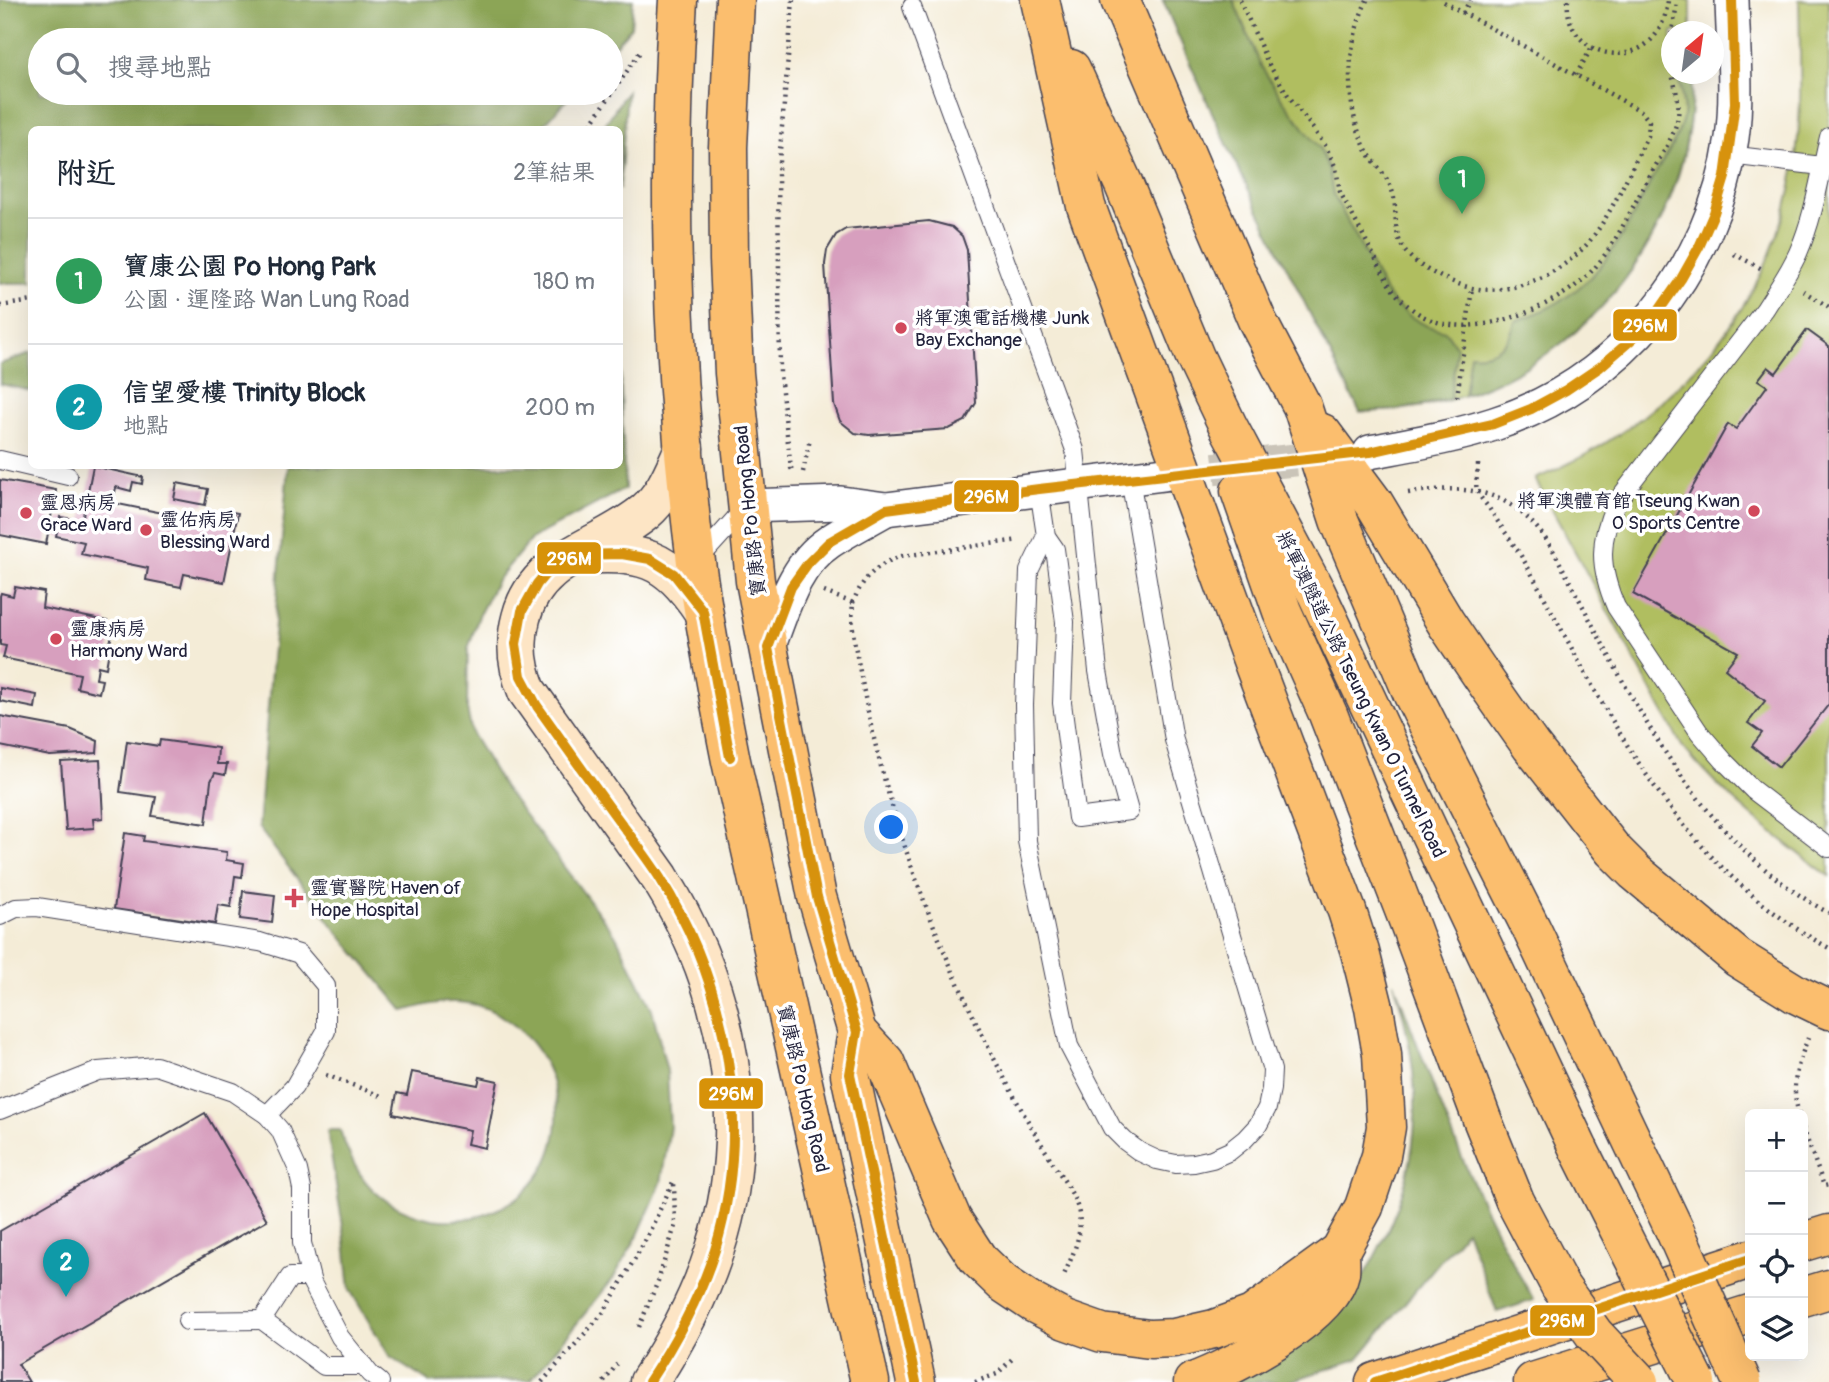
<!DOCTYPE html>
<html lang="zh-TW">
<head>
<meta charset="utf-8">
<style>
  :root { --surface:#fff; --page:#f2f2f3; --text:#1f2937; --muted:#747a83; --line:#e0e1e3; --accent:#d1495b }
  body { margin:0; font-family:Pangolin,"LXGW WenKai TC",sans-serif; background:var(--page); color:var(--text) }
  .controls { position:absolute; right:21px; bottom:21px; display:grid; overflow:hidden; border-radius:10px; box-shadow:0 7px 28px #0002 }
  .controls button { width:63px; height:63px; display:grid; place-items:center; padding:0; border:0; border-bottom:2px solid var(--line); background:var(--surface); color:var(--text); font:35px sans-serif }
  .compass { position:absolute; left:1661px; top:21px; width:63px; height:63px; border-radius:50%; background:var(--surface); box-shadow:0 7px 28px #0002; rotate:29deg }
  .you { position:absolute; left:892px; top:828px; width:24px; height:24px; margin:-18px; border:5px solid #fff; border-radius:50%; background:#1a73e8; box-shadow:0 0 0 10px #1a73e833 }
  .badge { display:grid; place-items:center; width:46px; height:46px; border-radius:50%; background:var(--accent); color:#fff; font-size:23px; font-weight:700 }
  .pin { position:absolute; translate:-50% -58px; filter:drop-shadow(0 2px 4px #0008) }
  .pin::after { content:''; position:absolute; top:37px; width:24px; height:21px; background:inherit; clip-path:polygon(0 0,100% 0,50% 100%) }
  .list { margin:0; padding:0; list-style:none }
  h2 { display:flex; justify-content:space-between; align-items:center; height:91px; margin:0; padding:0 28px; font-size:30px }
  h2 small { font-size:23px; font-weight:400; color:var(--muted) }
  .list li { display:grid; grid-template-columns:46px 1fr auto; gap:21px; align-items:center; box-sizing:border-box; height:126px; padding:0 28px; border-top:2px solid var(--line) }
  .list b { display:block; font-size:26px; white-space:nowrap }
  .list p { margin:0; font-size:23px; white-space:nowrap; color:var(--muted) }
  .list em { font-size:23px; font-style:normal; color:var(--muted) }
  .icon { flex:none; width:38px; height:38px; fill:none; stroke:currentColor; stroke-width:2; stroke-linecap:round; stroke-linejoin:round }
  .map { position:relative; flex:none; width:1829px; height:1382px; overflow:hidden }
  .search { position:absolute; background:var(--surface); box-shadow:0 7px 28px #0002; left:28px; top:28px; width:595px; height:77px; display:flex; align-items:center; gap:18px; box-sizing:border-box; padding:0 24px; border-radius:38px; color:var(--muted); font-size:26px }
  .panel { position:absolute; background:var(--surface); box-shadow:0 7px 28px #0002; left:28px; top:126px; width:595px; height:343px; border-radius:10px }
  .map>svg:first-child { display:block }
  .green { fill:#b0be60; stroke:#69704e; stroke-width:2 }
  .forest { fill:#8ca556; stroke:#576448; stroke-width:2 }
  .building { fill:#d79fbe }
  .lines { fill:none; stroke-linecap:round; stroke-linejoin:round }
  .street-tunnel { stroke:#cac4b8; stroke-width:33; stroke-dasharray:33 17; stroke-linecap:butt }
  .lane-casing { stroke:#424052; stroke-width:20 }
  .street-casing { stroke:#424052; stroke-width:36 }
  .secondary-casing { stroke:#424052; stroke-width:41 }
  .primary-casing { stroke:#424052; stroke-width:41 }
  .highway-casing { stroke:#424052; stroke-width:41 }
  .path { stroke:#424052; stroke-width:4.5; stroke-dasharray:2 5; stroke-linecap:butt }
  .lane { stroke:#fff; stroke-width:18 }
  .street { stroke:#fff; stroke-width:33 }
  .secondary { stroke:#fde5c5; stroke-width:38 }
  .primary { stroke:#fbbe6e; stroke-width:38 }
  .highway { stroke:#fbbe6e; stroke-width:38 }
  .highway-bridge-casing { stroke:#424052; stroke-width:41; stroke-linecap:butt }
  .highway-bridge { stroke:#fbbe6e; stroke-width:38 }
  .bus-1-casing { stroke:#fff; stroke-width:16 }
  .bus-1 { stroke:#d79209; stroke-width:10 }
  .poi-dot { fill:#d1495b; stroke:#fff; stroke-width:2.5 }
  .labels { text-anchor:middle; stroke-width:7; stroke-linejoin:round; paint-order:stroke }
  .poi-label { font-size:19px; fill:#22223b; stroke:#fff; text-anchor:start }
  .street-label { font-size:19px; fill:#22223b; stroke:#fff }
  .line-badge { stroke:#fff; stroke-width:2.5 }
  .badge-label { font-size:19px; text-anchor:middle; font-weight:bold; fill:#fff }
</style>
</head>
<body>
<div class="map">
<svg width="1829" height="1382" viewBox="0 0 1829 1382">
  <rect width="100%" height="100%" fill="#fff"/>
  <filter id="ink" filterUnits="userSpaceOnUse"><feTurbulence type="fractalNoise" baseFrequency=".0143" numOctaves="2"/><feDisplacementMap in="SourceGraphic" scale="14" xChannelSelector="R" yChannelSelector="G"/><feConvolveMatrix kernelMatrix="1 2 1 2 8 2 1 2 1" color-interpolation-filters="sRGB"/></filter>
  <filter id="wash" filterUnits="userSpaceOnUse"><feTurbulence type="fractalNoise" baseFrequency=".00686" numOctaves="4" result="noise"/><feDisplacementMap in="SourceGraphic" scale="28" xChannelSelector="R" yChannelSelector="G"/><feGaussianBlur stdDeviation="1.57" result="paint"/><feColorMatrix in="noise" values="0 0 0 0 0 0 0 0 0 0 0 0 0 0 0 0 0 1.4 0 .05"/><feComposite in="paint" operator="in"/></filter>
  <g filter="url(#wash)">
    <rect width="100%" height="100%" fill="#f4ecd7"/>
    <g class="green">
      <path d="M1163 0H1691V31L1672 32V74H1692C1696 228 1588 365 1439 403 1414 409 1387 411 1360 412 1290 276 1223 141 1163 0Z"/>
      <path d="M1799 0H1829V876C1773 834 1727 800 1682 746L1535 479C1658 429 1761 323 1790 191 1804 128 1800 64 1799 0Z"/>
    </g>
    <g class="forest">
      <path d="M0 0H633L631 27 611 50V40H40V93H573L540 129 32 130 31 283H0Z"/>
      <path d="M1163 0H1233L1261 66 1282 99 1320 149 1329 170 1333 194 1384 290 1396 305 1411 317 1427 326 1445 331 1457 347 1450 399 1399 410 1360 412C1291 276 1221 141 1163 0Z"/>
      <path d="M1677 74H1692C1695 217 1601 350 1464 395L1470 354C1494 357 1510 344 1515 321 1597 296 1618 244 1655 174 1665 157 1680 136 1683 116 1685 102 1680 87 1677 74Z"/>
      <path d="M627 91 620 186V190V130L602 129Z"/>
      <path d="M31 353V391L0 384V364Z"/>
      <path d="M620 364 625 489 532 538 497 580 480 613 468 649 467 709 472 734 503 786 616 936 652 1009 667 1071 670 1127 661 1183 638 1235 613 1279 531 1380 429 1382 390 1357 350 1290 344 1233 327 1130H340C355 1176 375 1204 424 1217 444 1223 466 1220 486 1214 572 1186 580 1073 510 1022 498 1013 482 1005 467 1003 444 1000 425 1005 404 1011L340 935 258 827 288 466H620Z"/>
      <path d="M1394 982C1435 1091 1473 1200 1534 1300L1497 1312 1466 1230 1358 1359 1288 1382H1228C1256 1362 1283 1342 1310 1322 1322 1313 1337 1304 1349 1294 1363 1280 1374 1258 1383 1240 1427 1153 1421 1072 1394 982Z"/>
    </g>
    <g id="blocks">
      <g class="building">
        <path d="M929 221 952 227 962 236 967 250 976 403 965 421 949 429 869 435 855 433 840 421 834 404 825 264 827 250 836 235 846 229Z"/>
        <path d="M1807 330 1829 346V704L1779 767 1752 746 1762 733 1748 723 1765 701 1725 669 1738 652 1633 594 1728 424 1736 429 1767 386 1758 380 1768 367 1776 373Z"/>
        <path d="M93 466 143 477 142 484 133 482 131 491 116 487 113 503 217 524 220 510 238 513 224 582 184 574 181 587 146 580 148 568 81 554 84 542 56 536 60 517 82 521Z"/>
        <path d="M0 480 56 490 46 544 0 535Z"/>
        <path d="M177 483 208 489 205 505 174 499Z"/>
        <path d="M15 587 44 592 42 608 107 621 105 631 112 633 106 668 98 666 96 679 102 680 99 693 77 688 80 674 3 658 6 646 0 645V596L1 593 13 596Z"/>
        <path d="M0 688 37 695 35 708 0 701Z"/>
        <path d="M0 716 70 729 98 741 97 753 50 756 0 746Z"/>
        <path d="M160 740 218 748 217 764H227L225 775 215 773 211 781 206 824 152 816 156 797 120 792 127 741 159 746Z"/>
        <path d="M100 760 103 818 93 819 94 828 66 830 61 762Z"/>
        <path d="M125 833 144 836 143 841 227 852 226 860 244 863 242 877 235 876 231 907 218 905 215 924 114 909Z"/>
        <path d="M243 891 275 895 272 923 240 919Z"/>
        <path d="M412 1072 478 1085 480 1077 498 1081 485 1148 467 1144 470 1130 393 1114 397 1093 407 1095Z"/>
        <path d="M205 1113 267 1220 18 1364 29 1382H0V1231Z"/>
      </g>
    </g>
  </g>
  <g filter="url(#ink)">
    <use href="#blocks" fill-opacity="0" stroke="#424052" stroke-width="2"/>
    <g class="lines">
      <path class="street-tunnel" d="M1164 474 1343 455"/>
      <g class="lane-casing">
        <g id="lane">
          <path d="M912 7 1075 450 1098 671 1113 754 1129 811 1077 818 1062 703 1065 622 1055 549 1046 536 1039 489"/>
          <path d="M1829 137C1820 176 1814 217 1798 253 1789 273 1777 290 1765 309L1617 501C1598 540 1599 567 1616 607L1699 732 1724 761 1753 790 1829 848"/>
          <path d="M1729 155 1822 166"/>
          <path d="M0 460 68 476"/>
          <path d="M1046 536 1029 571 1024 705 1027 841 1069 1046 1112 1128 1125 1141 1140 1152 1157 1160 1176 1164 1194 1163 1212 1159 1230 1151 1245 1139 1258 1125 1267 1108 1271 1089 1272 1070 1174 740 1130 478"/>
          <path d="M698 560 745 508"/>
          <path d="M0 916 16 908 37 907 260 942 299 954 326 986V1031L294 1087 267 1115"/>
          <path d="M0 1110 98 1071 156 1066 233 1092 267 1115 280 1130 298 1170 302 1189V1243L312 1283 340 1337 370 1374 380 1382"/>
          <path d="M310 1277H290L262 1320 324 1366H364"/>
          <path d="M187 1321 262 1320"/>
        </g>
      </g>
      <g class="street-casing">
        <g id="street">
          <path d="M1370 452C1411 444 1454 437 1494 424 1622 382 1713 270 1732 138 1738 93 1733 45 1732 0"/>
          <path d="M747 506 841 503 886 509 1164 474"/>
          <path d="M768 648C783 610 793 566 829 542 847 530 867 520 886 509"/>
        </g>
      </g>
      <g class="secondary-casing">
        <g id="secondary">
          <path d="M576 555C642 551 665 555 703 611"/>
          <path d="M649 1382C676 1341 700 1297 715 1249 756 1125 728 987 660 878L527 691C517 667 514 644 521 618 536 557 602 548 645 512 665 495 673 472 684 448"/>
        </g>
      </g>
      <g class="primary-casing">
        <g id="primary">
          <path d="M678 0C666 187 672 377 696 562 705 629 718 695 731 761L870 1382"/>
          <path d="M735 0 728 147 729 260 734 373 755 581 817 897 857 1032 850 1074 916 1382"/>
          <path d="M1803 1242 1829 1234"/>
          <path d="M1803 1297 1829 1289"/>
          <path d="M1375 1382 1750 1259"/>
          <path d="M1533 1382 1750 1314"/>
        </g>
      </g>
      <g class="highway-casing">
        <g id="highway">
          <path d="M1120 0 1257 320 1302 406 1339 520 1413 695 1531 928 1675 1231"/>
          <path d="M1071 69 1124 185 1195 357 1228 426 1316 592 1579 1150"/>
          <path d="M1322 433 1374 503 1446 623 1488 685 1531 746 1613 850 1635 872 1738 958 1796 994 1829 1010"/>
          <path d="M1240 491 1282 611 1328 714 1408 920 1482 1119 1515 1201 1560 1286"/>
          <path d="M857 1032 885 1062 952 1219 978 1259 1003 1283 1033 1303 1065 1320 1102 1333 1150 1339 1174 1338 1214 1329 1252 1315 1340 1251 1364 1207 1381 1156 1386 1127 1382 1054 1374 1008 1360 952 1347 911 1255 668 1086 206 1040 0"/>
          <path d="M1193 1382C1233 1367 1331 1317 1340 1273 1341 1266 1340 1258 1340 1251"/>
        </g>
      </g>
      <g class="path">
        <path d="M793 0 778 173 780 375 791 468 794 473"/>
        <path d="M1240 0 1268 63 1288 95 1325 145 1336 168 1340 192 1390 286C1404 305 1422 320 1446 324 1490 333 1558 305 1589 274 1615 247 1630 211 1648 179 1658 160 1675 137 1678 116 1680 102 1675 87 1672 74"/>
        <path d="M1367 0C1346 45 1343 104 1366 149 1373 162 1384 172 1390 185 1400 207 1390 230 1405 251 1418 268 1444 279 1464 286 1507 299 1559 276 1588 243 1612 214 1630 170 1648 136L1649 121 1641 111 1440 0"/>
        <path d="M1568 0C1562 63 1660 80 1668 0"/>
        <path d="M1463 13 1470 0"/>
        <path d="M1672 69C1666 40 1675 27 1677 0"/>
        <path d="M1576 75 1592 47"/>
        <path d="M587 130 640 52"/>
        <path d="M1734 254 1764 270"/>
        <path d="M1803 291 1829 307"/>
        <path d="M0 306 32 301"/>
        <path d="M1457 397 1472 288"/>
        <path d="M1478 464C1478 472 1475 483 1477 491 1479 496 1485 503 1489 508 1502 529 1518 549 1530 571 1610 717 1675 863 1829 948"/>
        <path d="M803 472 810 439"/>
        <path d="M1408 493C1474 483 1516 491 1553 550 1626 684 1689 837 1829 913"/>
        <path d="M824 592 853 603C850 631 858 659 863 687 888 819 938 951 1000 1070 1016 1100 1032 1129 1050 1158 1059 1174 1073 1191 1078 1209 1084 1233 1073 1254 1064 1275"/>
        <path d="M853 603C862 578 877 564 902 556L1019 540"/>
        <path d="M326 1075 384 1097"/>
        <path d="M1799 1114C1790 1084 1797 1067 1808 1038"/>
        <path d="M1803 1128 1824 1186 1829 1185"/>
        <path d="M639 1327 658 1281 675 1226 674 1181"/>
        <path d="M542 1382 604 1312 645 1241 674 1180"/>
        <path d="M604 1382 617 1364"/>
        <path d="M975 1382 997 1374 1012 1359"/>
      </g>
      <use href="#lane" class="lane"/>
      <use href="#street" class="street"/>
      <use href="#secondary" class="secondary"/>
      <use href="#primary" class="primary"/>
      <use href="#highway" class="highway"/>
      <g class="highway-bridge-casing">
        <g id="highway-bridge">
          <path d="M1579 1150 1696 1382"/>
          <path d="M1675 1231 1742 1382"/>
          <path d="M1560 1286 1594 1334 1639 1382"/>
        </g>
      </g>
      <use href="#highway-bridge" class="highway-bridge"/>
      <g class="bus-1-casing">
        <g id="bus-1">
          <path d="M649 1382C676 1341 700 1297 715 1250 753 1125 729 989 660 878 648 859 634 841 620 822 592 784 565 745 537 706L521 676 516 644 522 611 537 584 547 572 574 555 622 554 650 559 674 574 703 611 730 757"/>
          <path d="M916 1382 850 1074 857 1032 817 897 768 648 791 587 808 563 829 542 886 509 1039 489 1370 452 1493 424 1531 409 1566 390 1600 367 1630 341 1658 312 1681 279 1699 247 1714 213 1725 177 1735 103 1732 0"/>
          <path d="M1375 1382 1750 1259"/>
        </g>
      </g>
      <use href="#bus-1" class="bus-1"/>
    </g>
  </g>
  <g class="poi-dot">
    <circle cx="901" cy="328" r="7"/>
    <circle cx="1754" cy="511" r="7"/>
    <circle cx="26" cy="513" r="7"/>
    <circle cx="146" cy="530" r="7"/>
    <circle cx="56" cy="639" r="7"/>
    <path d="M290.5 887.5h7v7h7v7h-7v7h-7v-7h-7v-7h7z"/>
  </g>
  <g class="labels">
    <g class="poi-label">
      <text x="915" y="324">將軍澳電話機樓 Junk<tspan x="915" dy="22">Bay Exchange</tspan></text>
      <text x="1740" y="507" text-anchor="end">將軍澳體育館 Tseung Kwan<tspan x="1740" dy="22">O Sports Centre</tspan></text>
      <text x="40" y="509">靈恩病房<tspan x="40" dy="22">Grace Ward</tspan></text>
      <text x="160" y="526">靈佑病房<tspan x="160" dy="22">Blessing Ward</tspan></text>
      <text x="70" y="635">靈康病房<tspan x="70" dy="22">Harmony Ward</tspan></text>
      <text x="310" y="894">靈實醫院 Haven of<tspan x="310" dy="22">Hope Hospital</tspan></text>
    </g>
    <g class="street-label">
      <text transform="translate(749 511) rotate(-96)" y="7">寶康路 Po Hong Road</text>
      <text transform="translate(1362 694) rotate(64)" y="7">將軍澳隧道公路 Tseung Kwan O Tunnel Road</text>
      <text transform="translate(804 1088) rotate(77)" y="7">寶康路 Po Hong Road</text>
    </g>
  </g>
  <g class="line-badge">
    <rect x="1612" y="308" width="66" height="34" rx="7" fill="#d79209"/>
    <rect x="953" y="479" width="67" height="34" rx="7" fill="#d79209"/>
    <rect x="536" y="541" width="66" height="34" rx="7" fill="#d79209"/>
    <rect x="698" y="1077" width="66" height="33" rx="7" fill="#d79209"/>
    <rect x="1529" y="1304" width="67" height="33" rx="7" fill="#d79209"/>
  </g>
  <g class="badge-label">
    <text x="1645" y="332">296M</text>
    <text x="986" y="503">296M</text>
    <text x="569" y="565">296M</text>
    <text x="731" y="1100">296M</text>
    <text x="1562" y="1327">296M</text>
  </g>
</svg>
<div class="controls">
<button>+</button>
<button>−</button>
<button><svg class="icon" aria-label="locate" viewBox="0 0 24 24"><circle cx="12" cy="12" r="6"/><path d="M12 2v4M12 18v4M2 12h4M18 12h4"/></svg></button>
<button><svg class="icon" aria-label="layers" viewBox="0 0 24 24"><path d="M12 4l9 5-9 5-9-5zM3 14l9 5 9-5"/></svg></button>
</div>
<svg class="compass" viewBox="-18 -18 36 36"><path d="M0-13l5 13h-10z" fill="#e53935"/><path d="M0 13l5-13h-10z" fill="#747a83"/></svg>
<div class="you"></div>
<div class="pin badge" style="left:1462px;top:214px;background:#2e9e5b">1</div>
<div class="pin badge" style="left:66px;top:1297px;background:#0f9aa8">2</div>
<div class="search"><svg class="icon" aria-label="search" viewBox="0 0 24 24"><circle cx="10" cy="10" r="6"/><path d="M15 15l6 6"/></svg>搜尋地點</div>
<section class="panel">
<h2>附近<small>2筆結果</small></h2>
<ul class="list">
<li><span class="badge" style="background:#2e9e5b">1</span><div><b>寶康公園 Po Hong Park</b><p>公園 · 運隆路 Wan Lung Road</p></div><em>180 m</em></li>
<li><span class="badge" style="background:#0f9aa8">2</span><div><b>信望愛樓 Trinity Block</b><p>地點</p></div><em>200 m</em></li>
</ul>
</section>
</div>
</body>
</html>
